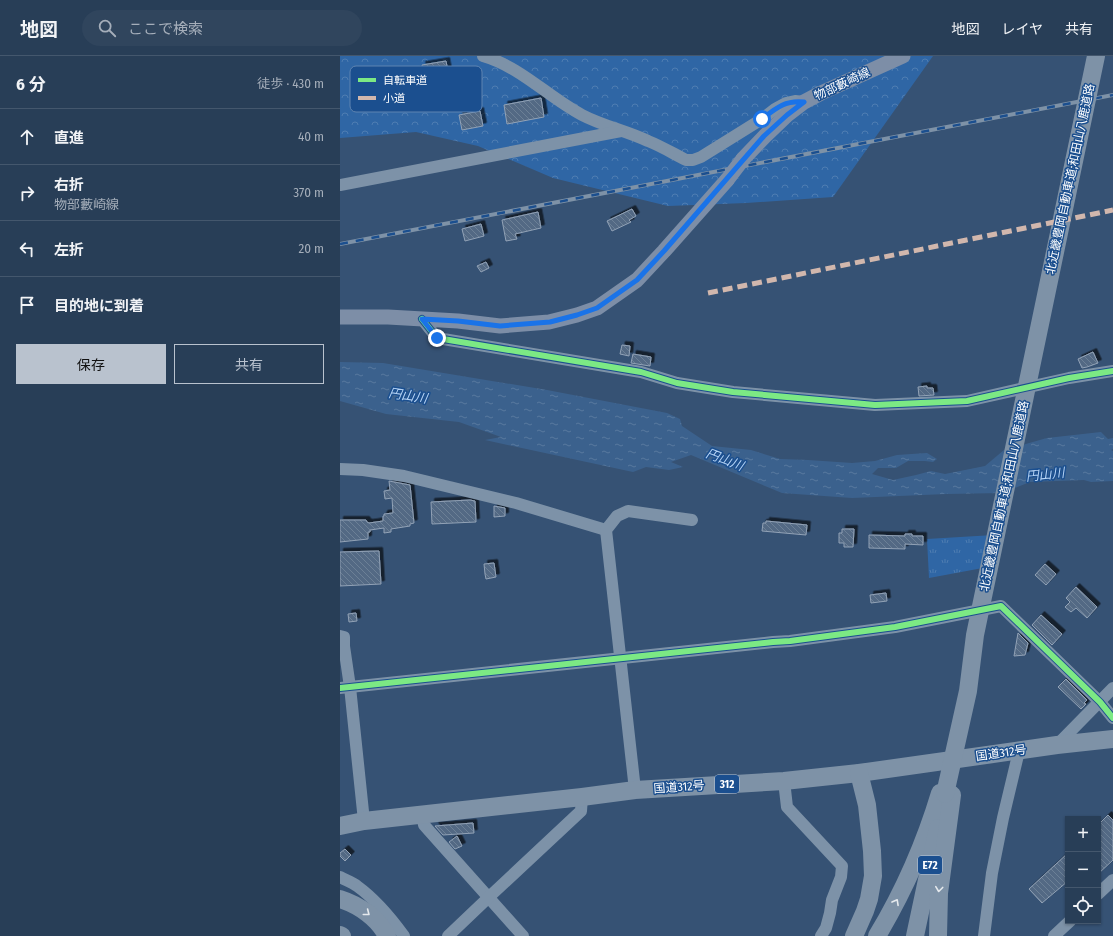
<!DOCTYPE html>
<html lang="ja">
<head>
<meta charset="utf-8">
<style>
  :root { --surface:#283e57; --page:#30455d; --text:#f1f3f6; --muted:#a5aeba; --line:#44576d; --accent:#b9c2ce }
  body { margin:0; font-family:"Fira Sans Condensed","Noto Sans JP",sans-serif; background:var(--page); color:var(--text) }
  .controls { position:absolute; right:12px; bottom:12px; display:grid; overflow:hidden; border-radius:0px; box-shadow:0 1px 3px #0004 }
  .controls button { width:36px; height:36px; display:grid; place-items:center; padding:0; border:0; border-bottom:1px solid var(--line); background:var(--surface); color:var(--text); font:20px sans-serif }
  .stop { position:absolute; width:12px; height:12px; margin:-9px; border:3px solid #1a73e8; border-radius:50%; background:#fff }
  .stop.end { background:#1a73e8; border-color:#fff; box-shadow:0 1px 4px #0008 }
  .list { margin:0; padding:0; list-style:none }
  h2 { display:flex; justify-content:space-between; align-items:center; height:52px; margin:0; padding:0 16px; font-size:17px }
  h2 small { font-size:13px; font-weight:400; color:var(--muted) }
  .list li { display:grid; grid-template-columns:26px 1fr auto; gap:12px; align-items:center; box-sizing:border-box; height:56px; padding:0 16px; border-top:1px solid var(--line) }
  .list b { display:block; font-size:15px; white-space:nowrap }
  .list p { margin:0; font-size:13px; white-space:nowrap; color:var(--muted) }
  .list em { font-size:13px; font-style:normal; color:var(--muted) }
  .actions { display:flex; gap:8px; padding:12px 16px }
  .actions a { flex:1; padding:9px 0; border:1px solid var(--accent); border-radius:0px; text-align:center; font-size:14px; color:var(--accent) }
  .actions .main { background:var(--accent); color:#111 }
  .icon { flex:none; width:22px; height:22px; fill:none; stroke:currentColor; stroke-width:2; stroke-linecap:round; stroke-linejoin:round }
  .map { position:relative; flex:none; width:773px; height:880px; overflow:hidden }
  header { display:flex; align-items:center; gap:24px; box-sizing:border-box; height:56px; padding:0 20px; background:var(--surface); border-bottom:1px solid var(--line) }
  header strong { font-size:19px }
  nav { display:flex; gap:22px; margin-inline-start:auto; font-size:14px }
  .search { width:280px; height:36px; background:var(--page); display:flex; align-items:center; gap:10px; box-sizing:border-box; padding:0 14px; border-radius:22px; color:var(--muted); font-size:15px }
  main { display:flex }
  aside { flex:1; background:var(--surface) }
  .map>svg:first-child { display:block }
  .forest { fill:url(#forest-crowns) }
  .park { fill:url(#park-tufts) }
  .water { fill:url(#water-ripples) }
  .building { fill:url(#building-back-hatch); stroke:#92a2b6; filter:url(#shadow) }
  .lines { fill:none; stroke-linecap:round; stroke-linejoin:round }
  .minor { stroke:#7d92a8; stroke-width:12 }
  .major { stroke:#7d8ea7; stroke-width:15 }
  .highway { stroke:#7e92a7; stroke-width:18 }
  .rail-casing { stroke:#7e92a7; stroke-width:4 }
  .rail { stroke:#1b4f8f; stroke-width:2.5; stroke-dasharray:8; stroke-linecap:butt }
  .major-bridge { stroke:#7d8ea7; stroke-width:15 }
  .highway-bridge { stroke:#7e92a7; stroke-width:18 }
  .quiet { stroke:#d1b7ad; stroke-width:5; stroke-dasharray:10 5; stroke-linecap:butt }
  .cycleway-casing { stroke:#1b4f8f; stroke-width:8 }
  .cycleway { stroke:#7ce984; stroke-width:6 }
  .oneway { stroke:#e5e9ed }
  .route { stroke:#1a73e8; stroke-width:5 }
  .labels { text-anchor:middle; stroke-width:3; stroke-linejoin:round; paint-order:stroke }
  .shield { fill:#1b4f8f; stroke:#bbcadd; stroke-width:1 }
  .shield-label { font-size:11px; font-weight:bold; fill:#fff }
  .street-label { font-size:12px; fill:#fff; stroke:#1b4f8f }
  .water-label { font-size:13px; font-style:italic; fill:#b5d3f5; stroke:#1b4f8f }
  .key { fill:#1b4f8f; stroke:#5f84b1; stroke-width:1 }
  .key-label { font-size:11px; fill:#fff }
</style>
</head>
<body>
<header>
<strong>地図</strong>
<div class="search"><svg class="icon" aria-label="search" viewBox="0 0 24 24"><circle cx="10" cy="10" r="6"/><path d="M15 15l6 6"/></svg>ここで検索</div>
<nav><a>地図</a><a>レイヤ</a><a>共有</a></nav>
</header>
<main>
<aside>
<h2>6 分<small>徒歩 · 430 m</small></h2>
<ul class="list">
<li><svg class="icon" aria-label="ahead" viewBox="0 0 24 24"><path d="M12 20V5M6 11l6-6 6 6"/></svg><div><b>直進</b></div><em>40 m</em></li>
<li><svg class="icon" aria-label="right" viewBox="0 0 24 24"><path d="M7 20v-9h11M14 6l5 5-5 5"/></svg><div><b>右折</b><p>物部藪崎線</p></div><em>370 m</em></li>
<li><svg class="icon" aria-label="left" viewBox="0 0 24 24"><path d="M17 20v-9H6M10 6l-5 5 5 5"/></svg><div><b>左折</b></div><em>20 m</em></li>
<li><svg class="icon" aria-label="arrive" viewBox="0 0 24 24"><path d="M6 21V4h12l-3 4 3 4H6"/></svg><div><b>目的地に到着</b></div></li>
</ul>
<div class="actions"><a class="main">保存</a><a>共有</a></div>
</aside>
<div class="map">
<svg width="773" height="880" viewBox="0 0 773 880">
  <defs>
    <pattern id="forest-crowns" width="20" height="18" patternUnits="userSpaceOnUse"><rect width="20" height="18" fill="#2f66a5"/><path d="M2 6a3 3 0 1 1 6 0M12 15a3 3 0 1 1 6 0" fill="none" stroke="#4e7db2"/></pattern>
    <pattern id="park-tufts" width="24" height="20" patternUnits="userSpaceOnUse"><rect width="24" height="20" fill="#2f66a5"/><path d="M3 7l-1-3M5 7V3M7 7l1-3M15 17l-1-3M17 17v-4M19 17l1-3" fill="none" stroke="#4e7db2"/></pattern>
    <pattern id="water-ripples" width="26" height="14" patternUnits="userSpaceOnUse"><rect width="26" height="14" fill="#3b618d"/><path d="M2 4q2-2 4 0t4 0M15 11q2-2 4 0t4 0" fill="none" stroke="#58799e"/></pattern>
    <pattern id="building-back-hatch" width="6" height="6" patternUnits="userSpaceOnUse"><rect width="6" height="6" fill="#526984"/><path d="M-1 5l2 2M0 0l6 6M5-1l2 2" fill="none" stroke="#6c8096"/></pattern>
    <filter id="shadow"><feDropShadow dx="3.5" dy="-3.5" stdDeviation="0" flood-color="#0009"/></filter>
  </defs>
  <rect width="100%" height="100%" fill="#365274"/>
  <path class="forest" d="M0 0H593L493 141 406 147 328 150 213 122 138 90 76 76 0 82Z"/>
  <path class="park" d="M654 479 648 511 589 522 587 483Z"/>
  <path class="water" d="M0 306 43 307 207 334 327 357 340 363 342 370 372 390 411 394 440 403 468 404 512 407 535 405 557 399 587 397 597 403 593 406 585 405H568L556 412H538L532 418 553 424 576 419 591 415 605 418 645 410 664 394 707 382 761 376 768 383 773 382V393L771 394 773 395V425L751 426 744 424 690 426 662 437 606 438 512 442 442 437 351 399 331 406 343 411 329 414 306 411 293 416 145 384 161 381 119 366 46 358 0 345Z"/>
  <g class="building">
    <path d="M106 5 113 43 89 48 86 34 30 46 25 25 83 13 82 9Z"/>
    <path d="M201 42 204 61 167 68 164 49Z"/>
    <path d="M140 55 143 70 122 74 119 59Z"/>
    <path d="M292 153 296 160 289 164 291 166 272 175 267 165Z"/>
    <path d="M198 156 201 172 175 178 177 183 166 185 162 164Z"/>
    <path d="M141 168 144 180 125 185 122 173Z"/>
    <path d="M146 206 149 212 141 216 137 210Z"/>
    <path d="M282 289 290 290 289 300 280 298Z"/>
    <path d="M753 296 758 307 747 311 742 312 738 303Z"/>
    <path d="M293 298 311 301 310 310 291 307Z"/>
    <path d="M587 330V332H593L594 339 579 340 578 331Z"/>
    <path d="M49 425 70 429 74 467 70 468V470L51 473V476L44 477V472L30 474V476H28V483L0 486V464H26L27 466 29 467 43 465V460H44V458L53 457 52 442 45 443 44 435 50 434Z"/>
    <path d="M130 444 135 445 136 466 92 468 91 446Z"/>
    <path d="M154 450 165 452V460L154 461Z"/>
    <path d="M426 465 467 469 466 479 422 475 423 467H426Z"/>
    <path d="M502 473H514L513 491H504V487H499V477H502Z"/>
    <path d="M565 478H572V480H583V489L565 488V493L529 492V479L565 480Z"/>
    <path d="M39 495 41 528 0 530V496Z"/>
    <path d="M154 507 156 521 146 523 145 518 144 508Z"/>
    <path d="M705 508 716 518 706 529 695 519Z"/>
    <path d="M736 531 757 551 747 562 736 552 731 556 725 551 730 546 726 542Z"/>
    <path d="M546 537 547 545 531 547 530 539Z"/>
    <path d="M16 557 17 565 9 566 8 558Z"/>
    <path d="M701 559 722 578 712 589 692 569Z"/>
    <path d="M678 577 688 587 685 599 674 600Z"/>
    <path d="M726 623 747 644 744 647 746 648 741 653 718 631Z"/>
    <path d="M768 759 773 764V804L758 818V769Z"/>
    <path d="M133 767 134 777 103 779 95 770Z"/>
    <path d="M117 780 122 790 115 793 109 786Z"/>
    <path d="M5 793 11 799 5 805 0 800V797Z"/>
    <path d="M728 797V825L702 847 689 833Z"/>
  </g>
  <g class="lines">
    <g class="minor">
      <path d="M143 0C181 11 208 41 242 59 263 70 287 75 308 85 321 90 334 98 346 104H353L361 101 422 63 435 53 446 47 455 45 464 46"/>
      <path d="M0 129 281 75"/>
      <path d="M82 263 97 282 301 316 337 327 393 336 535 349 627 345 729 322 773 315"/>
      <path d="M0 413 23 414 64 420 176 447 266 474"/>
      <path d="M0 580 4 581V590L10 631 24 765"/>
      <path d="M0 632 433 586 450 585 555 571 661 550 760 646 773 662"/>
      <path d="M717 689 773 632"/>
      <path d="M444 725 447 751 502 810 501 821 492 844 490 857 486 872 481 880"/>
      <path d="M295 734 266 474 277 460 288 455 352 464"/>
      <path d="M82 758 84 769 183 880"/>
      <path d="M0 821C5 824 12 826 17 830 35 843 51 862 64 880"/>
      <path d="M758 838 773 824"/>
      <path d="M108 880 149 841 241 755 242 741"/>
      <path d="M644 880 652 817 663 762 679 695"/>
      <path d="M714 880 730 865"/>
    </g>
    <g class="major">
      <path d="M403 103 425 80 447 59 464 46 481 37 563 0"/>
      <path d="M0 261H48L118 265 160 270 209 266 237 259 257 252 297 224 324 195 387 124"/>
    </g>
    <g class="highway">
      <path d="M0 770 24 765 242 741 295 734 444 725 519 717 717 689 773 683"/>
      <path d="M0 843C19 849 38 862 47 880"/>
      <path d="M0 879 2 880"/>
      <path d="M514 880 525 855 529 843 533 820 532 795 527 749 519 717"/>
      <path d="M537 880C564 835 585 787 600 737"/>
      <path d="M575 880 598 772"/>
      <path d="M598 880 599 837 612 739"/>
    </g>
    <g class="rail-casing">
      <path id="rail" d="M0 188 773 39"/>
    </g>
    <use href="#rail" class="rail"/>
    <path class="major-bridge" d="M387 124 403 103"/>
    <path class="highway-bridge" d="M605 738 628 635 635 579 756 0"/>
    <path class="quiet" d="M368 237 773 154"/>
    <g class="cycleway-casing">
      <g id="cycleway">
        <path d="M82 263 97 282 301 316 337 327 393 336 535 349 627 345 729 322 773 315"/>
        <path d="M0 632 433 586 450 585 555 571 661 550 760 646 773 662"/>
      </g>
    </g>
    <use href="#cycleway" class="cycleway"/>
  </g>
  <defs><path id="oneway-chevron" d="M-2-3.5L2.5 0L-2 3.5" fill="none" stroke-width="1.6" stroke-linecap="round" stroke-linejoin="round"/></defs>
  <g class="oneway">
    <use href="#oneway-chevron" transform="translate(599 833) rotate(97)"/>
    <use href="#oneway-chevron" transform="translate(556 846) rotate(-61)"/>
    <use href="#oneway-chevron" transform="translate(27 857) rotate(38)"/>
  </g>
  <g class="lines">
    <path class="route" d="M97 282 82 263 118 265 160 270 210 266 237 259 257 252 297 224 324 195 424 80 447 59 464 46C445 44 436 52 422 63"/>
  </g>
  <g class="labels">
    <g class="shield">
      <rect x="375" y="719" width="24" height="18" rx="3"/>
      <rect x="578" y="800" width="24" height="18" rx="3"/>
    </g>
    <g class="shield-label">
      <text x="387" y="732">312</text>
      <text x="590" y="813">E72</text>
    </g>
    <g class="street-label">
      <text transform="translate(502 28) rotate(-25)" y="4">物部藪崎線</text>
      <text transform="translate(730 123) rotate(-78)" y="4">北近畿豊岡自動車道;和田山八鹿道路</text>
      <text transform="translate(664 440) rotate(-78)" y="4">北近畿豊岡自動車道;和田山八鹿道路</text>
      <text transform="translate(661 697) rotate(-8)" y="4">国道312号</text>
      <text transform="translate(339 731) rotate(-4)" y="4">国道312号</text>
    </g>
    <g class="water-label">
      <text transform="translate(68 339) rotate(9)" y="5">円山川</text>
      <text transform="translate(385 403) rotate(21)" y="5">円山川</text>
      <text transform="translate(705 418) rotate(-6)" y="5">円山川</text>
    </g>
  </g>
  <rect x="10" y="10" width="132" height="46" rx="6" class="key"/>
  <rect x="18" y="22" width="18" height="4" fill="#7ce984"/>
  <rect x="18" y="40" width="18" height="4" fill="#d1b7ad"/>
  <g class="key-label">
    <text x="43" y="28">自転車道</text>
    <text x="43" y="46">小道</text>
  </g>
</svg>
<div class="controls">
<button>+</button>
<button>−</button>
<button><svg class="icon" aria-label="locate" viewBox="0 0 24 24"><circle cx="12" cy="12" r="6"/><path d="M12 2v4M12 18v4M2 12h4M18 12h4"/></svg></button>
</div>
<div class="stop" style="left:422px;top:63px"></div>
<div class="stop end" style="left:97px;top:282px"></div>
</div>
</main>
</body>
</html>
